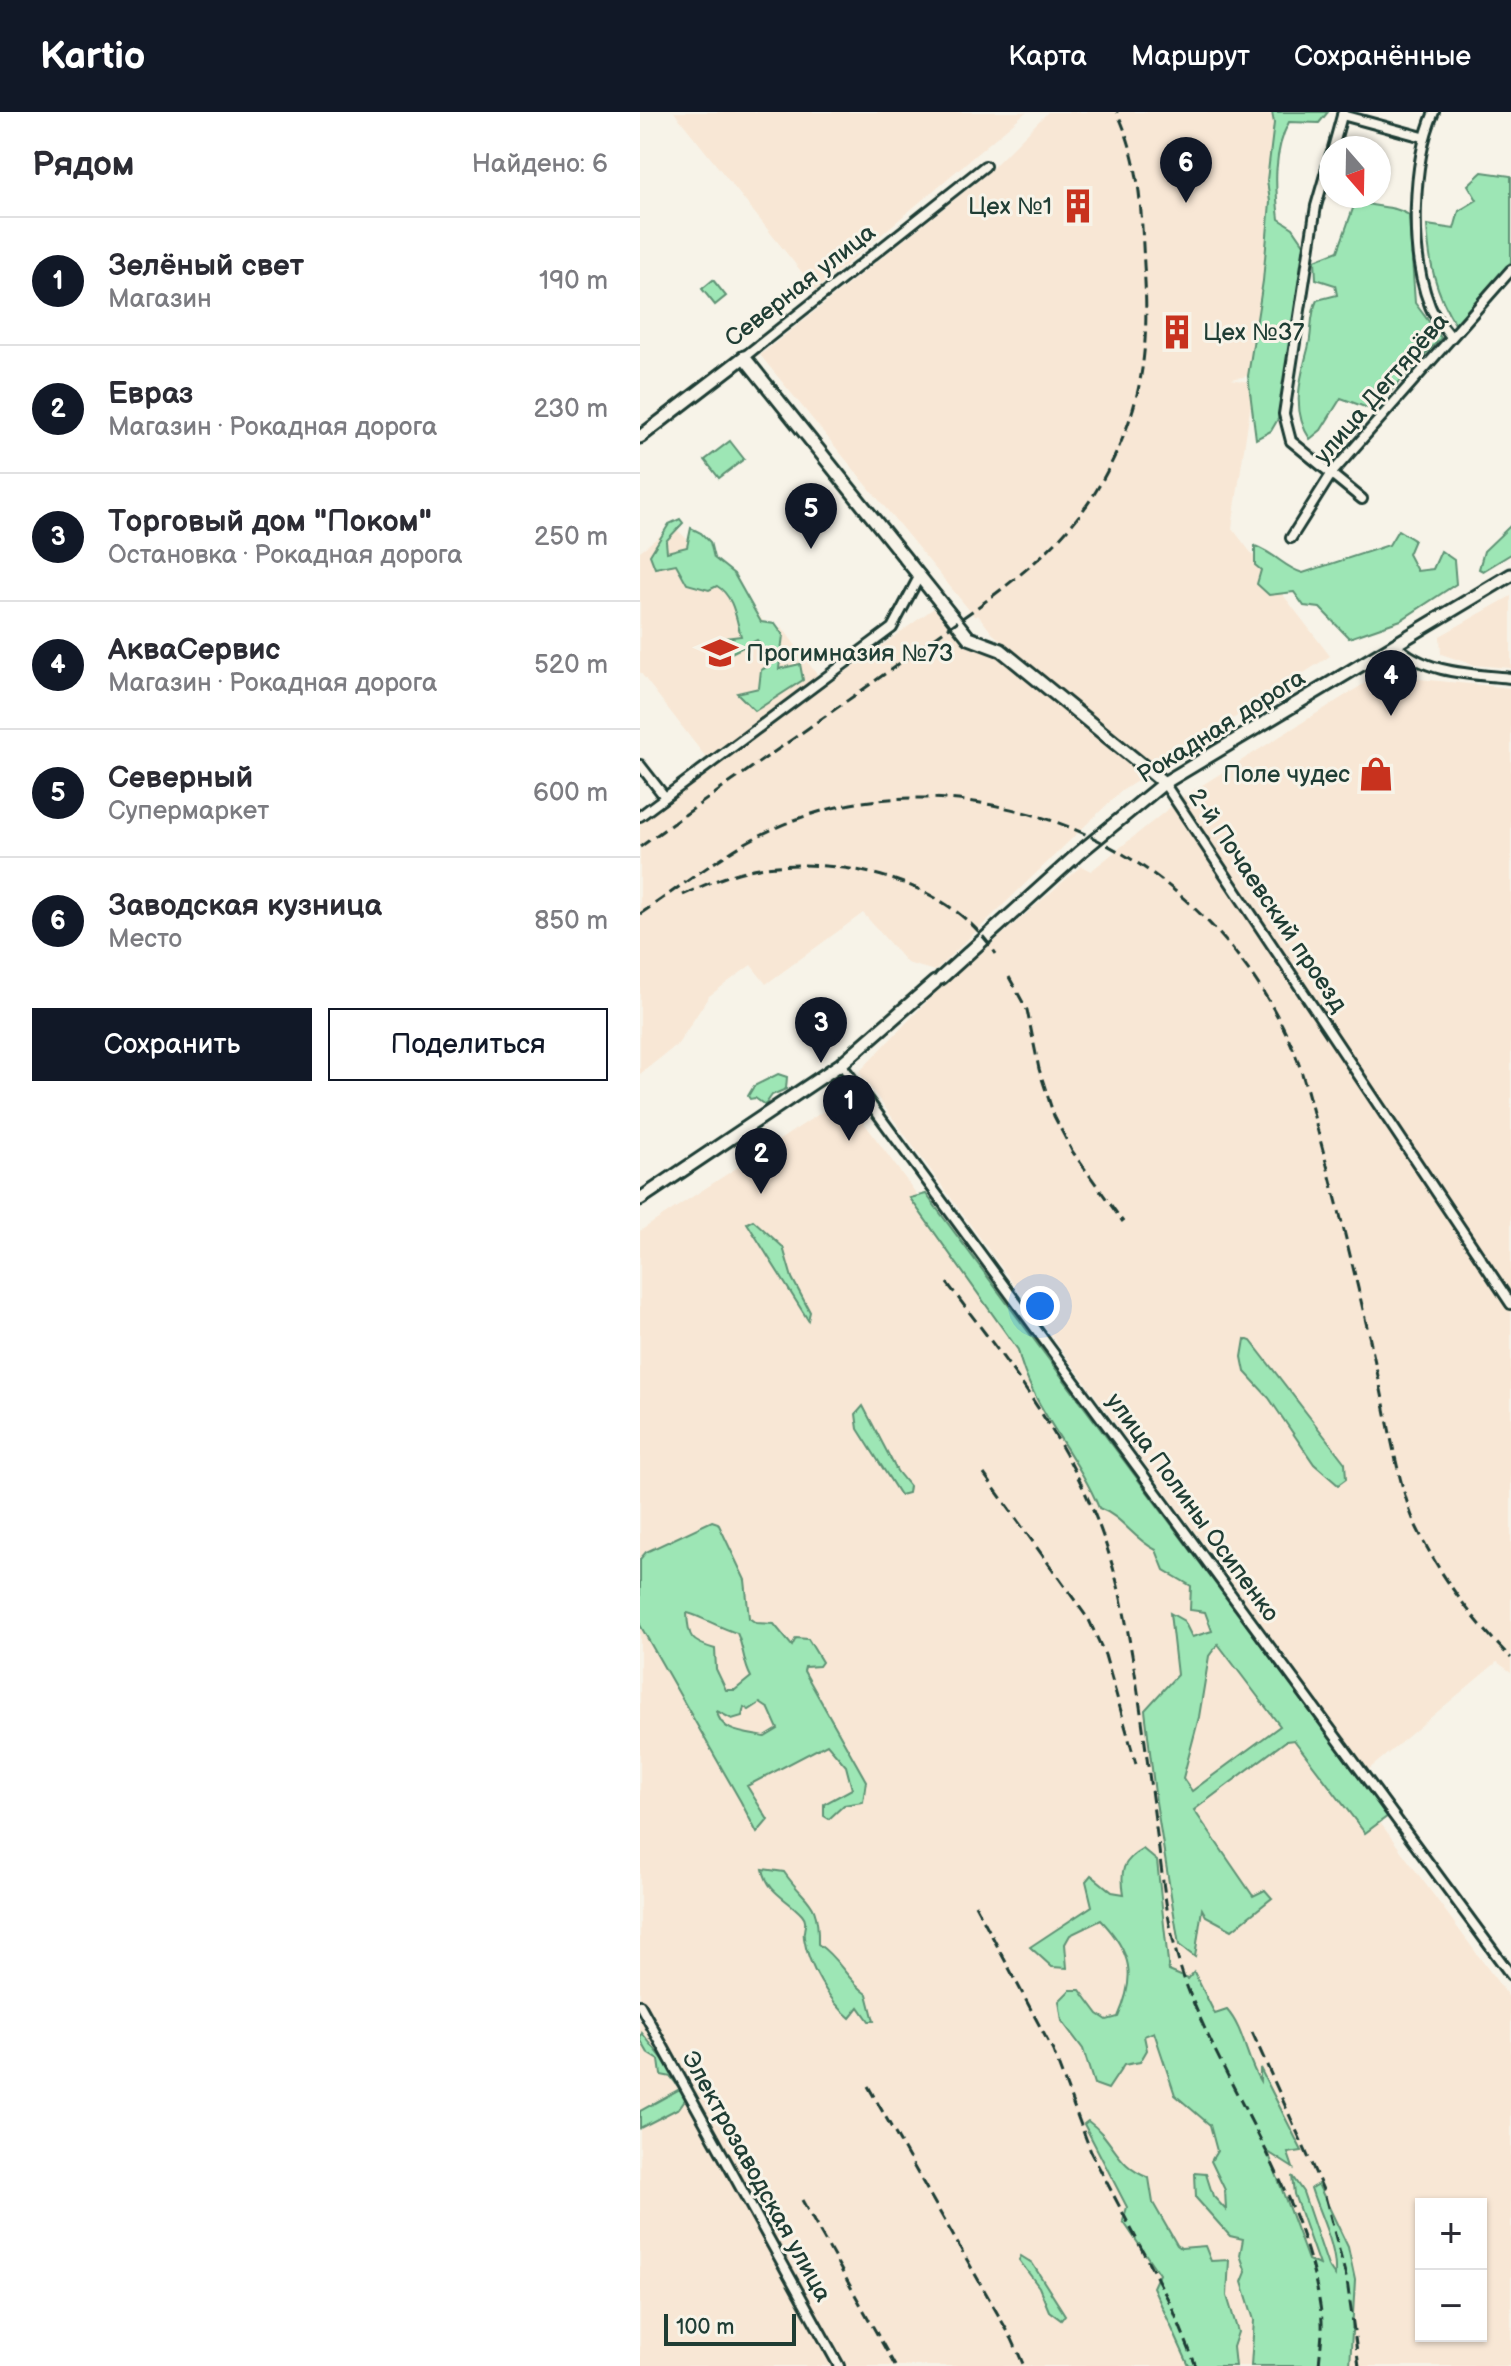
<!DOCTYPE html>
<html lang="ru">
<head>
<meta charset="utf-8">
<style>
  :root { --surface:#fff; --page:#f7f7f7; --text:#2b2b33; --muted:#7c7c81; --line:#e1e1e2; --accent:#111827 }
  body { margin:0; font-family:"Balsamiq Sans",sans-serif; background:var(--page); color:var(--text) }
  .controls { position:absolute; right:24px; bottom:24px; display:grid; overflow:hidden; border-radius:0px; box-shadow:0 2px 6px #0004 }
  .controls button { width:72px; height:72px; display:grid; place-items:center; padding:0; border:0; border-bottom:2px solid var(--line); background:var(--surface); color:var(--text); font:40px sans-serif }
  .compass { position:absolute; left:679px; top:24px; width:72px; height:72px; border-radius:50%; background:var(--surface); box-shadow:0 2px 6px #0004; rotate:160deg }
  .scale { position:absolute; left:24px; bottom:20px; width:132px; box-sizing:border-box; padding-left:8px; border:4px solid #1f3d34; border-top:0; font-size:22px; line-height:28px; white-space:nowrap; color:#1f3d34; -webkit-text-stroke:6px #f7f3e8; paint-order:stroke }
  .you { position:absolute; left:400px; top:1194px; width:28px; height:28px; margin:-20px; border:6px solid #fff; border-radius:50%; background:#1a73e8; box-shadow:0 0 0 12px #1a73e833 }
  .badge { display:grid; place-items:center; width:52px; height:52px; border-radius:50%; background:var(--accent); color:#fff; font-size:26px; font-weight:700 }
  .pin { position:absolute; translate:-50% -66px; filter:drop-shadow(0 2px 4px #0008) }
  .pin::after { content:''; position:absolute; top:42px; width:28px; height:24px; background:inherit; clip-path:polygon(0 0,100% 0,50% 100%) }
  .list { margin:0; padding:0; list-style:none }
  h2 { display:flex; justify-content:space-between; align-items:center; height:104px; margin:0; padding:0 32px; font-size:34px }
  h2 small { font-size:26px; font-weight:400; color:var(--muted) }
  .list li { display:grid; grid-template-columns:52px 1fr auto; gap:24px; align-items:center; box-sizing:border-box; height:128px; padding:0 32px; border-top:2px solid var(--line) }
  .list b { display:block; font-size:30px; white-space:nowrap }
  .list p { margin:0; font-size:26px; white-space:nowrap; color:var(--muted) }
  .list em { font-size:26px; font-style:normal; color:var(--muted) }
  .actions { display:flex; gap:16px; padding:24px 32px }
  .actions a { flex:1; padding:18px 0; border:2px solid var(--accent); border-radius:0px; text-align:center; font-size:28px; color:var(--accent) }
  .actions .main { background:var(--accent); color:#fff }
  .map { position:relative; flex:none; width:871px; height:2254px; overflow:hidden }
  header { display:flex; align-items:center; gap:48px; box-sizing:border-box; height:112px; padding:0 40px; background:var(--accent); color:#fff }
  header strong { font-size:38px }
  nav { display:flex; gap:44px; margin-inline-start:auto; font-size:28px }
  main { display:flex }
  aside { flex:1; background:var(--surface) }
  .map>svg:first-child { display:block }
  .built { fill:#f8e7d5; fill-rule:evenodd }
  .green { fill:#9de6b5; stroke:#5e9274; stroke-width:2; fill-rule:evenodd }
  .lines { fill:none; stroke-linecap:round; stroke-linejoin:round }
  .street-casing { stroke:#1f3d34; stroke-width:14 }
  .secondary-casing { stroke:#1f3d34; stroke-width:17 }
  .street { stroke:#f7f3e8; stroke-width:8 }
  .secondary { stroke:#f7f3e8; stroke-width:11 }
  .rail { stroke:#1f3d34; stroke-width:3; stroke-dasharray:12 6; stroke-linecap:butt }
  .labels { text-anchor:middle; stroke-width:6; stroke-linejoin:round; paint-order:stroke }
  .poi-label { font-size:24px; fill:#1f3d34; stroke:#f7f3e8; text-anchor:end }
  .street-label { font-size:24px; fill:#1f3d34; stroke:#f7f3e8 }
</style>
</head>
<body>
<header>
<strong>Kartio</strong>
<nav><a>Карта</a><a>Маршрут</a><a>Сохранённые</a></nav>
</header>
<main>
<aside>
<h2>Рядом<small>Найдено: 6</small></h2>
<ul class="list">
<li><span class="badge">1</span><div><b>Зелёный свет</b><p>Магазин</p></div><em>190 m</em></li>
<li><span class="badge">2</span><div><b>Евраз</b><p>Магазин · Рокадная дорога</p></div><em>230 m</em></li>
<li><span class="badge">3</span><div><b>Торговый дом &quot;Поком&quot;</b><p>Остановка · Рокадная дорога</p></div><em>250 m</em></li>
<li><span class="badge">4</span><div><b>АкваСервис</b><p>Магазин · Рокадная дорога</p></div><em>520 m</em></li>
<li><span class="badge">5</span><div><b>Северный</b><p>Супермаркет</p></div><em>600 m</em></li>
<li><span class="badge">6</span><div><b>Заводская кузница</b><p>Место</p></div><em>850 m</em></li>
</ul>
<div class="actions"><a class="main">Сохранить</a><a>Поделиться</a></div>
</aside>
<div class="map">
<svg width="871" height="2254" viewBox="0 0 871 2254">
  <rect width="100%" height="100%" fill="#f7f3e8"/>
  <filter id="ink" filterUnits="userSpaceOnUse"><feTurbulence type="fractalNoise" baseFrequency=".0125" numOctaves="2"/><feDisplacementMap in="SourceGraphic" scale="16" xChannelSelector="R" yChannelSelector="G"/><feConvolveMatrix kernelMatrix="1 2 1 2 8 2 1 2 1" color-interpolation-filters="sRGB"/></filter>
  <g filter="url(#ink)">
    <g class="built">
      <path d="M34 0H386L176 178Z"/>
      <path d="M408 0H632L634 10 627 68 630 89 623 169 608 264 591 267 614 271 592 416 690 544 480 680 295 859 267 851 223 801 126 872 111 853 69 884 38 932 0 962V708L294 496 322 530 340 532 370 548 431 603 439 593 352 521 338 503 335 505 120 243 344 64Z"/>
      <path d="M33 414 93 470 132 521 142 515 178 564 67 647 0 560V439Z"/>
      <path d="M871 484V556L834 553 801 542 800 524Z"/>
      <path d="M738 563 871 576V1560L857 1550 728 1658 219 960 294 882 441 754 451 759 543 685Z"/>
      <path d="M205 985 871 1888V2254H0V1119ZM781 2092H841V2224H781Z"/>
    </g>
    <g class="green">
      <path d="M632 0H688L679 11 649 10C633 40 635 74 639 107L653 116 666 135 638 307 631 319 616 327 608 264 623 169 630 90 627 68 634 11Z"/>
      <path d="M842 60 871 64V150L815 212C795 179 789 151 787 113L814 117 819 99 837 88 828 73Z"/>
      <path d="M716 88C734 97 752 92 769 103L775 191 801 226 733 298 701 286 681 318 670 327C651 299 660 267 668 237 673 219 669 205 677 188L697 183 695 173 676 167 675 148 698 139Z"/>
      <path d="M73 168 86 184 75 193 62 177Z"/>
      <path d="M90 329 104 347 79 366 65 348Z"/>
      <path d="M40 407 43 411 26 429 27 440 47 435 51 416 61 421 70 430 74 446 94 462 121 510 135 512 143 523 139 557 160 552 163 568 115 599 97 581 119 576 121 558 129 554 130 547 117 528 91 541 76 533 85 526 101 524C96 507 94 484 77 474L69 478 47 472 36 452 15 456 10 443 29 412Z"/>
      <path d="M871 413V442L843 459 839 457 844 439Z"/>
      <path d="M758 418 774 428 768 442 777 459 793 457 801 439 814 448 816 472 761 508 709 526 680 496 664 494 654 480 629 483 617 472 621 458 615 453V434C636 442 645 456 663 461L749 433Z"/>
      <path d="M138 962 147 965 146 977 132 983 125 993 115 986 110 987 108 984 114 974Z"/>
      <path d="M286 1082 748 1704 725 1721 654 1628 646 1629 554 1698 613 1784 625 1778 632 1786 592 1818 566 1804 562 1797 555 1845 539 1833 516 1690 505 1598 537 1563 530 1501 544 1509 552 1525 572 1519 565 1500 550 1498 551 1474 524 1458 516 1438C491 1425 483 1405 459 1396 437 1342 389 1292 378 1238L270 1086ZM578 1532 640 1614 552 1679 543 1666 559 1605 569 1544Z"/>
      <path d="M113 1108 143 1135 152 1166 170 1200 168 1208 107 1111Z"/>
      <path d="M605 1227 611 1229 705 1351 706 1367 698 1373 674 1352 629 1286 605 1260 602 1245Z"/>
      <path d="M223 1294 257 1359 269 1374 268 1381 260 1383 218 1317 216 1302Z"/>
      <path d="M72 1409 78 1411 105 1468 109 1506 116 1511 134 1512 152 1534 156 1526 168 1527 182 1550 179 1554 165 1555 164 1559 226 1669 223 1690 204 1693 189 1707 184 1704V1692L212 1677 206 1654 187 1632 107 1674 128 1708 117 1721 101 1690 0 1513V1447L6 1440ZM47 1501C56 1502 82 1517 97 1521 104 1536 103 1551 111 1565L95 1578H86L76 1557 75 1537C51 1530 48 1526 47 1501ZM120 1591 129 1597 138 1617 125 1625C106 1621 80 1621 77 1599L92 1607 102 1604 104 1595 109 1598Z"/>
      <path d="M503 1737 517 1749 529 1859 548 1867 554 1860 575 1902 587 1898C604 1917 606 1947 620 1969V1956L662 2039 648 2041 653 2056 628 2040 668 2148 679 2153 654 2082 652 2064 663 2080 688 2154 695 2164C697 2134 680 2105 671 2076L678 2072 708 2135 715 2168 710 2254H611L614 2208 602 2170 606 2160 600 2143 603 2127 590 2124 556 2086 555 2061 566 2062 573 2084 586 2098 585 2078 571 2049 577 2039 570 2013 535 1983 514 1920 504 1924 507 1938 500 1950 484 1953 468 1977 454 1972 443 1937 422 1909 419 1889 430 1878H440L458 1902 467 1908 478 1905C496 1864 492 1841 461 1808L430 1823 425 1832 427 1856 412 1855 390 1835 452 1794 446 1769 451 1763 472 1780 484 1782C480 1759 482 1749 503 1737Z"/>
      <path d="M123 1757 144 1760C167 1793 179 1786 178 1832 200 1847 205 1866 227 1882L234 1909H229L219 1895 210 1906C189 1889 168 1853 164 1826 162 1817 169 1811 162 1803 147 1786 128 1782 123 1757Z"/>
      <path d="M2 1921 42 1971 46 1986 39 1996 0 2016V1999L40 1977 31 1965 21 1963 19 1948 8 1941 0 1927Z"/>
      <path d="M448 2009C475 2028 475 2054 509 2066L513 2091 537 2133 541 2136 565 2134 571 2149 589 2148 587 2184 598 2220 593 2235 595 2254H549L513 2175 519 2162 483 2109 487 2095 444 2012Z"/>
      <path d="M381 2144 392 2151 425 2203 421 2208 409 2199 399 2175 379 2148Z"/>
    </g>
    <g class="lines">
      <g class="street-casing">
        <g id="street">
          <path d="M794 0C772 50 769 142 790 194 794 205 804 215 811 225"/>
          <path d="M702 3 783 25"/>
          <path d="M693 36 703 0"/>
          <path d="M691 42 676 94 644 302 651 329 722 387"/>
          <path d="M104 245 345 54"/>
          <path d="M651 426 692 361 871 158"/>
          <path d="M755 532C784 562 832 562 871 566"/>
          <path d="M0 653 25 685"/>
          <path d="M524 671 871 1192"/>
          <path d="M0 704 252 516 280 463"/>
          <path d="M201 952 871 1863"/>
          <path d="M0 1893 199 2254"/>
        </g>
      </g>
      <g class="secondary-casing">
        <g id="secondary">
          <path d="M0 325 104 245 329 526 361 538 524 671"/>
          <path d="M301 866 439 741 524 671 871 463"/>
          <path d="M0 1087 201 952 295 870"/>
        </g>
      </g>
      <use href="#street" class="street"/>
      <use href="#secondary" class="secondary"/>
      <g class="rail">
        <path d="M0 735C95 666 192 601 286 532 348 487 420 442 459 374 503 297 510 240 504 153 501 98 501 52 477 0"/>
        <path d="M43 783C68 771 92 761 119 756 202 744 309 768 356 842"/>
        <path d="M0 802C34 779 67 754 102 733 198 677 306 674 410 708 513 743 599 824 646 921 663 955 671 995 681 1031 702 1108 721 1186 738 1264 748 1307 759 1380 778 1418 802 1467 833 1508 871 1546"/>
        <path d="M369 865 387 898 399 957 414 1004 432 1039 483 1110"/>
        <path d="M307 1171C387 1276 453 1359 482 1491 499 1569 507 1651 518 1730 524 1778 529 1826 546 1872 588 1983 664 2079 681 2200 684 2217 680 2237 679 2254"/>
        <path d="M344 1362 449 1508 465 1543 496 1652"/>
        <path d="M335 1792 413 1939 451 2040 532 2195 556 2254"/>
        <path d="M612 1920 684 2080 707 2169 719 2254"/>
        <path d="M228 1974 372 2227 384 2254"/>
        <path d="M162 2088 255 2254"/>
      </g>
    </g>
  </g>
  <defs>
    <g id="building-bare" transform="scale(2.76)"><path d="M-4-6H4V6H1V3H-1V6H-4ZM-2.5-4.3h1.7v1.8h-1.7ZM.8-4.3h1.7v1.8H.8ZM-2.5-1h1.7V.8h-1.7ZM.8-1h1.7V.8H.8Z" fill="#c8321e" stroke="#f7f3e8" stroke-width="2.5" paint-order="stroke"/></g>
    <g id="school-bare" transform="scale(2.76)"><path d="M0-5L7-2L0 1L-7-2ZM-4 1L0 2.5L4 1V4Q0 6-4 4Z" fill="#c8321e" stroke="#f7f3e8" stroke-width="2.5" paint-order="stroke"/></g>
    <g id="shop-bare" transform="scale(2.76)"><path d="M-5-2.5h2.3a2.7 3.5 0 0 1 5.4 0H5L5.5 6h-11ZM-1.5-2.5h3a1.5 2.3 0 0 0-3 0Z" fill="#c8321e" stroke="#f7f3e8" stroke-width="2.5" paint-order="stroke"/></g>
  </defs>
  <g fill-rule="evenodd">
    <use href="#building-bare" x="438" y="94"/>
    <use href="#building-bare" x="537" y="220"/>
    <use href="#school-bare" x="80" y="541"/>
    <use href="#shop-bare" x="736" y="662"/>
  </g>
  <g class="labels">
    <g class="poi-label">
      <text x="412" y="102">Цех №1</text>
      <text x="563" y="228" text-anchor="start">Цех №37</text>
      <text x="106" y="549" text-anchor="start">Прогимназия №73</text>
      <text x="710" y="670">Поле чудес</text>
    </g>
    <g class="street-label">
      <text transform="translate(160 173) rotate(-38)" y="8">Северная улица</text>
      <text transform="translate(741 276) rotate(-49)" y="8">улица Дегтярёва</text>
      <text transform="translate(581 614) rotate(-32)" y="8">Рокадная дорога</text>
      <text transform="translate(628 788) rotate(56)" y="8">2-й Почаевский проезд</text>
      <text transform="translate(553 1395) rotate(54)" y="8">улица Полины Осипенко</text>
      <text transform="translate(117 2064) rotate(61)" y="8">Электрозаводская улица</text>
    </g>
  </g>
</svg>
<div class="controls">
<button>+</button>
<button>−</button>
</div>
<svg class="compass" viewBox="-18 -18 36 36"><path d="M0-13l5 13h-10z" fill="#e53935"/><path d="M0 13l5-13h-10z" fill="#7c7c81"/></svg>
<div class="scale">100 m</div>
<div class="you"></div>
<div class="pin badge" style="left:209px;top:1029px">1</div>
<div class="pin badge" style="left:121px;top:1082px">2</div>
<div class="pin badge" style="left:181px;top:951px">3</div>
<div class="pin badge" style="left:751px;top:604px">4</div>
<div class="pin badge" style="left:171px;top:437px">5</div>
<div class="pin badge" style="left:546px;top:91px">6</div>
</div>
</main>
</body>
</html>
